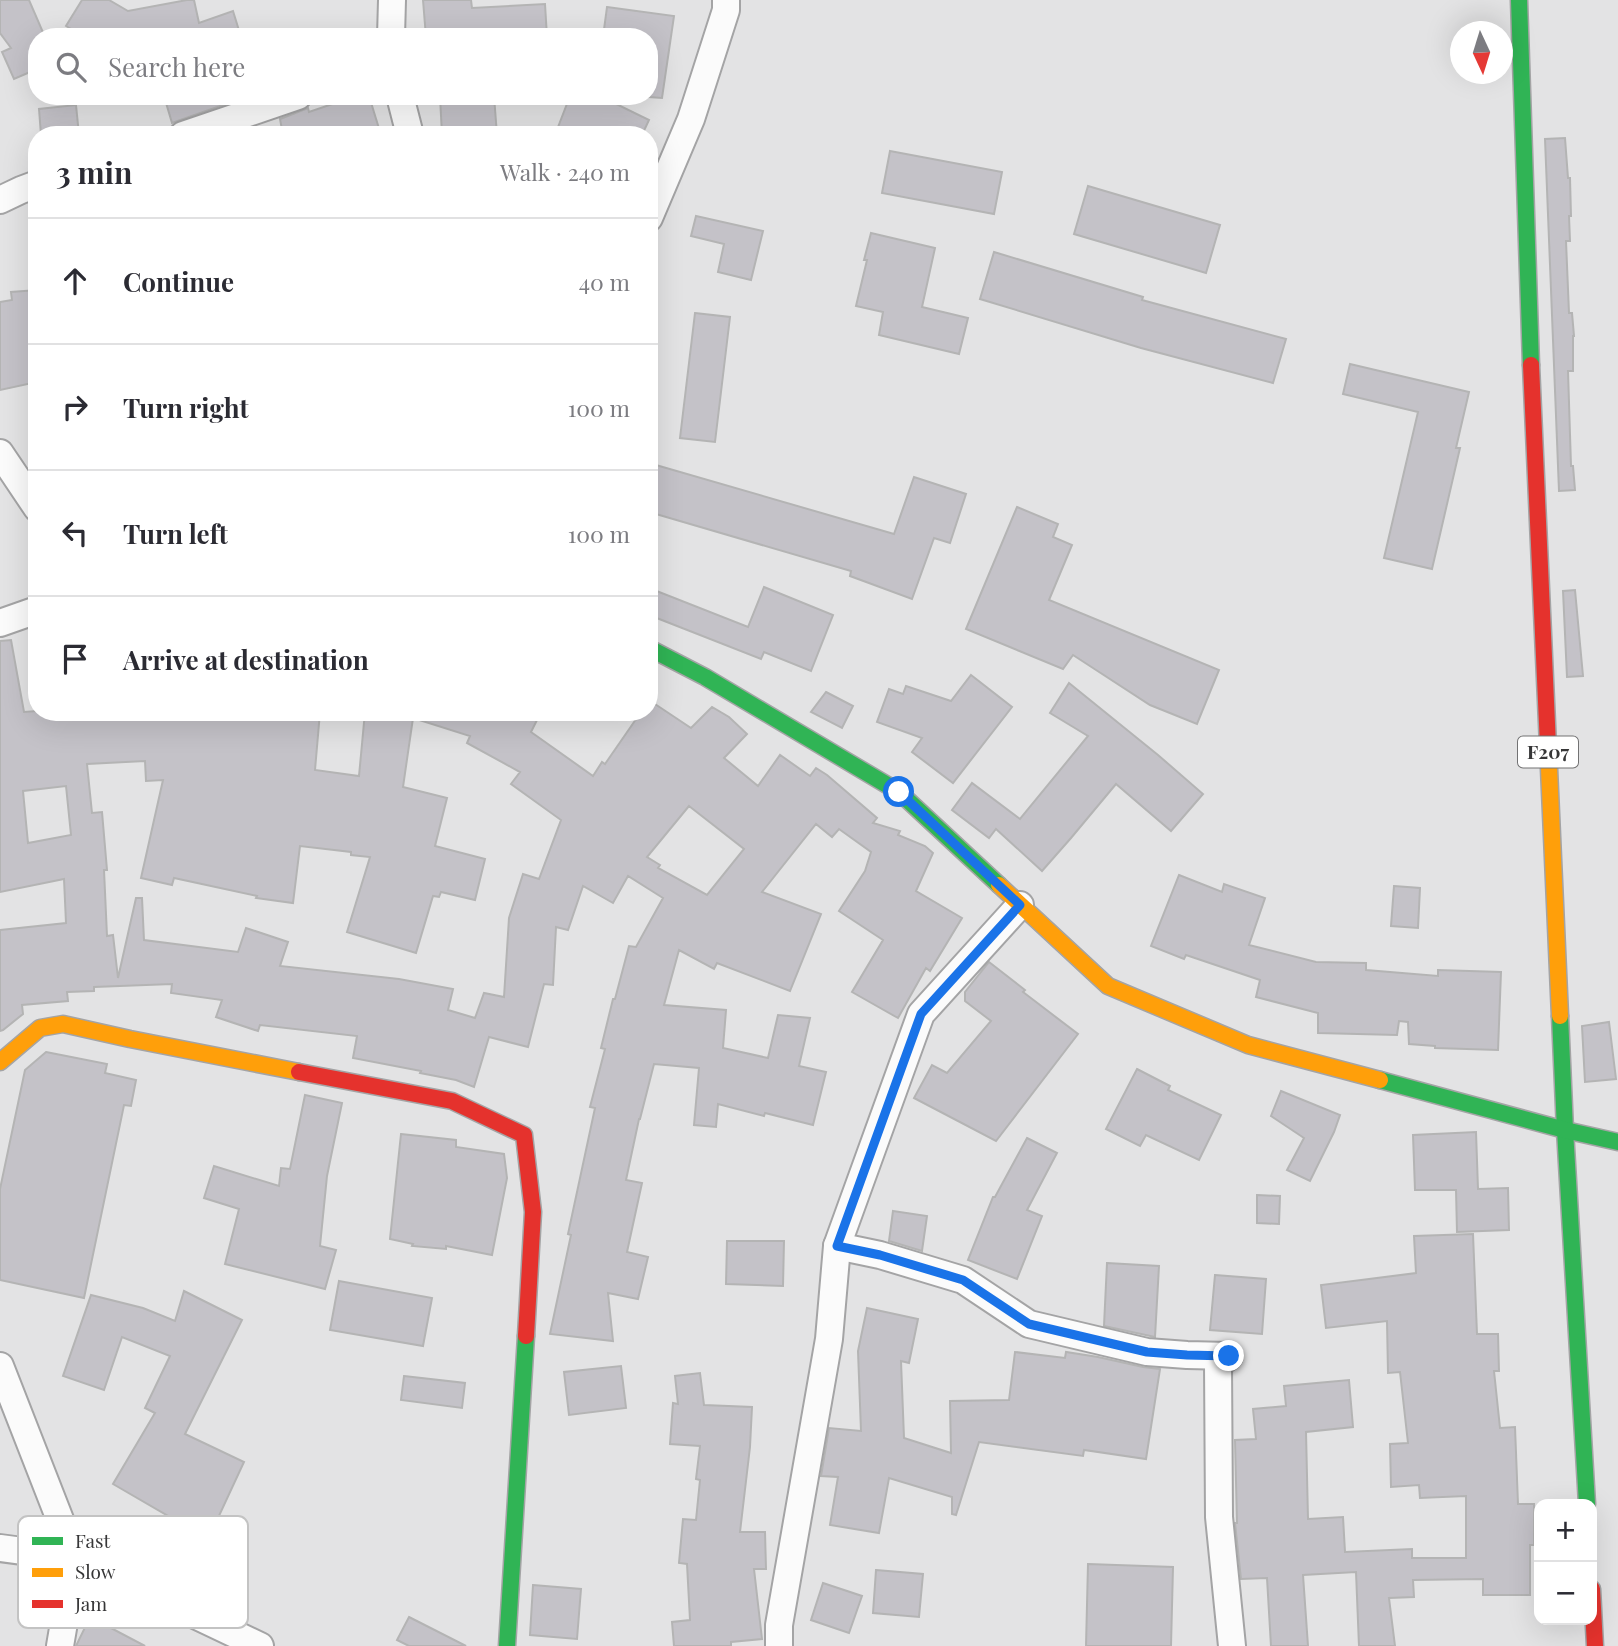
<!DOCTYPE html>
<html lang="en">
<head>
<meta charset="utf-8">
<style>
  :root { --surface:#fff; --page:#f7f7f7; --text:#2b2b33; --muted:#7c7c81; --line:#e1e1e2 }
  body { margin:0; font-family:"Playfair Display",serif; background:var(--page); color:var(--text) }
  .controls { position:absolute; right:21px; bottom:21px; display:grid; overflow:hidden; border-radius:14px; box-shadow:0 7px 28px #0002 }
  .controls button { width:63px; height:63px; display:grid; place-items:center; padding:0; border:0; border-bottom:2px solid var(--line); background:var(--surface); color:var(--text); font:35px sans-serif }
  .compass { position:absolute; left:1450px; top:21px; width:63px; height:63px; border-radius:50%; background:var(--surface); box-shadow:0 7px 28px #0002; rotate:176deg }
  .stop { position:absolute; width:21px; height:21px; margin:-16px; border:5px solid #1a73e8; border-radius:50%; background:#fff }
  .stop.end { background:#1a73e8; border-color:#fff; box-shadow:0 2px 7px #0008 }
  .list { margin:0; padding:0; list-style:none }
  h2 { display:flex; justify-content:space-between; align-items:center; height:91px; margin:0; padding:0 28px; font-size:30px }
  h2 small { font-size:23px; font-weight:400; color:var(--muted) }
  .list li { display:grid; grid-template-columns:46px 1fr auto; gap:21px; align-items:center; box-sizing:border-box; height:126px; padding:0 28px; border-top:2px solid var(--line) }
  .list b { display:block; font-size:26px; white-space:nowrap }
  .list em { font-size:23px; font-style:normal; color:var(--muted) }
  .icon { flex:none; width:38px; height:38px; fill:none; stroke:currentColor; stroke-width:2; stroke-linecap:round; stroke-linejoin:round }
  .map { position:relative; flex:none; width:1618px; height:1646px; overflow:hidden }
  .search { position:absolute; background:var(--surface); box-shadow:0 7px 28px #0002; left:28px; top:28px; width:630px; height:77px; display:flex; align-items:center; gap:18px; box-sizing:border-box; padding:0 24px; border-radius:28px; color:var(--muted); font-size:26px }
  .panel { position:absolute; background:var(--surface); box-shadow:0 7px 28px #0002; left:28px; top:126px; width:630px; height:595px; border-radius:28px }
  .map>svg:first-child { display:block }
  .building { fill:#c4c2c8; stroke:#b4b4b4; stroke-width:2; fill-rule:evenodd }
  .lines { fill:none; stroke-linecap:round; stroke-linejoin:round }
  .street-casing { stroke:#a4a4a5; stroke-width:30 }
  .fast-casing { stroke:#a4a4a5; stroke-width:19 }
  .slow-casing { stroke:#a4a4a5; stroke-width:19 }
  .jam-casing { stroke:#a4a4a5; stroke-width:19 }
  .street { stroke:#fbfbfb; stroke-width:26 }
  .fast { stroke:#30b455; stroke-width:16 }
  .slow { stroke:#ff9f0a; stroke-width:16 }
  .jam { stroke:#e5322d; stroke-width:16 }
  .route { stroke:#1a73e8; stroke-width:9 }
  .labels { text-anchor:middle; stroke-width:5; stroke-linejoin:round; paint-order:stroke }
  .shield { fill:#fff; stroke:#727273; stroke-width:2 }
  .shield-label { font-size:19px; font-weight:bold; fill:#363637 }
  .key { fill:#fff; stroke:#c3c3c3; stroke-width:2 }
  .key-label { font-size:19px; fill:#363637 }
</style>
</head>
<body>
<div class="map">
<svg width="1618" height="1646" viewBox="0 0 1618 1646">
  <rect width="100%" height="100%" fill="#e3e3e4"/>
  <g class="building">
    <path d="M0 0H29L45 37H37V69L14 79 2 52 11 48 0 33Z"/>
    <path d="M82 0H109L128 11 187 0H194L199 23 233 11 241 37H85L66 26Z"/>
    <path d="M423 0H471L472 8 545 4 547 37H495V32L426 37Z"/>
    <path d="M607 7 674 16 662 98 649 97V37H603Z"/>
    <path d="M164 96H242L243 98 172 123Z"/>
    <path d="M356 96H369L381 135H283L280 119 308 108 309 112Z"/>
    <path d="M440 96H494L497 135H442Z"/>
    <path d="M570 96H600L649 120 642 135H555Z"/>
    <path d="M76 105 79 135H41L39 109Z"/>
    <path d="M1565 138 1568 178H1570L1571 216H1569L1570 241H1566L1569 313H1572L1574 336H1573V371H1568L1571 466H1573L1575 490 1559 491 1545 139Z"/>
    <path d="M890 151 1002 172 994 214 882 193Z"/>
    <path d="M1088 186 1220 225 1206 273 1074 234Z"/>
    <path d="M696 216 763 231 751 280 718 272 724 244 691 236Z"/>
    <path d="M871 233 935 248 922 307 968 318 959 354 879 335 883 312 856 306 867 260H864Z"/>
    <path d="M994 252 1143 297 1142 300 1286 339 1273 383 1141 348 980 299Z"/>
    <path d="M37 290V382L0 390V302L12 300 11 292Z"/>
    <path d="M695 313 730 317 715 442 680 438Z"/>
    <path d="M1350 364 1469 392 1456 448H1460L1432 569 1384 558 1418 412 1343 394Z"/>
    <path d="M649 463 894 534 914 477 966 494 950 543 934 538 912 599 850 576 851 571 649 512Z"/>
    <path d="M1017 507 1058 524 1053 537 1072 545 1049 600 1219 670 1197 724 1150 705 1073 655 1063 669 966 629Z"/>
    <path d="M764 587 833 615 811 671 764 652 761 659 649 615V588L748 627Z"/>
    <path d="M1575 590 1583 676 1567 677 1563 591Z"/>
    <path d="M11 640 24 712 37 711V712H320L315 770 359 776 365 712H541L531 732 593 776 602 762 605 764 641 712H649V700L691 728 712 707 729 717 747 734 724 758 758 786 780 755 810 776 816 768 827 775 877 818 873 823 900 831 898 835 925 846 933 853 916 891 962 918 930 971 926 968 898 1018 852 992 883 940 839 911 865 871 871 852 839 829 832 837 816 824 762 892 821 914 790 991 717 963 714 969 679 950 664 1005 726 1010 723 1048 768 1058 778 1015 810 1018 799 1066 826 1072 813 1125 765 1113 764 1116 718 1104 716 1127 694 1125 699 1068 654 1064 640 1119H639L626 1180 642 1183 627 1252 648 1257 638 1299 608 1293 613 1341 550 1334 571 1235 568 1234 595 1108 590 1107 605 1049 601 1048 613 999H615L629 946 636 947 663 898 628 876 613 903 583 886 568 930 556 927 553 985 544 984 528 1047 489 1037 474 1087 456 1080 420 1073 421 1071 353 1058 357 1036 260 1025 258 1031 216 1017 222 1000 171 993 172 984 94 987V991L67 992 68 1001 22 1005 23 1014 3 1030 0 1031V930L66 923 64 879 0 892V641ZM413 718 470 736 467 743 520 772 511 784 561 820 539 879 523 874 509 918 504 997 484 993 475 1018 448 1010 453 989 399 979 280 966 288 942 246 928 238 952 144 940 142 898H136L118 978 113 935 107 936 104 870H107L102 812 92 813 87 764 145 761 146 781 163 780 141 878 172 885 174 878 257 896 256 898 293 903 300 846 351 852V855L370 857 347 932 416 953 433 896 439 897 441 892 475 900 485 859 435 846 447 798 403 787ZM66 786 71 835 28 843 23 791ZM689 806 744 849 707 895 658 868 660 865 647 857Z"/>
    <path d="M971 675 1012 707 953 783 912 752 922 738 877 722 889 689 903 694 906 686 951 701Z"/>
    <path d="M1069 683 1158 755 1203 794 1171 831 1116 784 1071 838 1042 871 996 829 989 838 952 810 972 783 1020 819 1088 736 1050 713Z"/>
    <path d="M826 692 853 706 842 728 811 712Z"/>
    <path d="M1179 875 1222 892 1224 884 1265 898 1249 945 1316 962 1366 963V970L1438 976V970L1501 972 1498 1050 1435 1048V1046L1409 1044 1408 1022 1399 1021 1397 1035 1318 1033V1013L1256 997 1260 980 1186 955 1184 959 1151 946Z"/>
    <path d="M1394 886 1420 888 1418 928 1391 926Z"/>
    <path d="M989 962 1025 990 1023 992 1078 1034 996 1141 914 1098 932 1065 947 1073 991 1021 965 1001V992Z"/>
    <path d="M1609 1022 1616 1079 1585 1082 1582 1026Z"/>
    <path d="M46 1052 107 1064 105 1073 136 1080 131 1106 124 1105 84 1298 0 1280V1189L25 1070Z"/>
    <path d="M1137 1069 1170 1086 1168 1090 1221 1115 1199 1160 1146 1135 1140 1146 1106 1129Z"/>
    <path d="M1281 1091 1340 1115 1334 1132 1310 1181 1287 1170 1304 1138 1271 1116Z"/>
    <path d="M305 1095 342 1103 327 1176 320 1246 336 1250 325 1289 225 1264 239 1209 204 1198 214 1166 279 1186 281 1168 290 1169Z"/>
    <path d="M1476 1132 1478 1189 1508 1188 1509 1230 1457 1232 1456 1190H1415L1413 1135Z"/>
    <path d="M401 1134 456 1140V1147L504 1154 507 1178 492 1255 446 1246V1249L412 1246 413 1244 390 1239Z"/>
    <path d="M1027 1138 1057 1153 1027 1210 1042 1216 1017 1279 968 1260 993 1197H995Z"/>
    <path d="M1257 1195 1280 1196 1279 1224 1257 1223Z"/>
    <path d="M893 1211 927 1216 922 1251 889 1241Z"/>
    <path d="M1473 1234 1477 1334H1498L1499 1371H1494L1500 1428 1515 1427 1518 1504H1534V1545H1530V1595H1483V1579L1413 1580 1414 1597 1389 1598 1395 1646H1359L1356 1572 1303 1575 1308 1646H1271L1267 1578 1241 1579 1235 1523H1237L1235 1440 1256 1439 1253 1409 1286 1406 1284 1386 1349 1380 1353 1427 1306 1432 1308 1519 1343 1517 1345 1552 1412 1549V1558H1466V1496L1420 1498 1419 1485 1391 1487 1390 1444 1408 1443 1400 1372 1388 1373 1387 1321 1326 1328 1321 1285 1416 1273 1414 1236Z"/>
    <path d="M727 1241H784L783 1286 726 1284Z"/>
    <path d="M1107 1263 1159 1266 1155 1337 1104 1326Z"/>
    <path d="M1215 1275 1266 1279 1262 1334 1210 1330Z"/>
    <path d="M339 1281 432 1298 423 1346 330 1330Z"/>
    <path d="M184 1291 242 1320 185 1434 244 1462 205 1546 163 1526 168 1516 113 1484 155 1413 145 1408 170 1356 122 1337 104 1390 63 1376 91 1295 143 1308 175 1321Z"/>
    <path d="M867 1308 918 1319 909 1363 901 1361 904 1438 951 1453 950 1401 1009 1400 1015 1352 1065 1358 1066 1352 1098 1357 1143 1367 1160 1369 1146 1459 1084 1450 1083 1456 979 1442 956 1515 952 1514V1497L889 1478 879 1533 830 1525 838 1477 821 1476 829 1428 861 1431 858 1351Z"/>
    <path d="M621 1366 626 1408 569 1415 564 1372Z"/>
    <path d="M700 1373 704 1405 752 1407 750 1447 740 1532H765L766 1569H754L762 1639 731 1642V1646H674L672 1622 690 1620 687 1564 679 1563 683 1519 696 1520 700 1480 696 1479 700 1446 670 1444 673 1403 678 1404 675 1376Z"/>
    <path d="M404 1376 465 1383 462 1408 401 1400Z"/>
    <path d="M1088 1564 1173 1567 1171 1646H1086Z"/>
    <path d="M876 1570 923 1574 919 1617 873 1613Z"/>
    <path d="M823 1583 862 1596 849 1633 811 1620Z"/>
    <path d="M533 1585 581 1589 577 1639 530 1635Z"/>
    <path d="M90 1617 145 1646H76Z"/>
    <path d="M409 1617 466 1646H409L397 1640Z"/>
  </g>
  <g class="lines">
    <g class="street-casing">
      <g id="street">
        <path d="M391 37 392 0"/>
        <path d="M400 96 410 135"/>
        <path d="M183 135 298 96"/>
        <path d="M0 200 21 190 37 184"/>
        <path d="M649 218 691 119 726 10V0"/>
        <path d="M0 453 37 508"/>
        <path d="M0 623 37 610"/>
        <path d="M837 1246 880 1255 963 1280 1029 1324 1147 1352 1187 1355 1229 1356"/>
        <path d="M1229 1356 1218 1364 1219 1517 1232 1646"/>
        <path d="M0 1366 75 1558 60 1646"/>
        <path d="M0 1548 75 1558 260 1646"/>
        <path d="M779 1646V1625L829 1339 837 1246 921 1014 1020 905"/>
      </g>
    </g>
    <g class="fast-casing">
      <g id="fast">
        <path d="M1519 0 1531 365"/>
        <path d="M649 648 705 677 899 792 999 885"/>
        <path d="M1560 1016 1565 1130 1587 1504"/>
        <path d="M1380 1080 1565 1130 1618 1142"/>
        <path d="M507 1646 526 1336"/>
      </g>
    </g>
    <g class="slow-casing">
      <g id="slow">
        <path d="M1548 746 1560 1016"/>
        <path d="M999 885 1108 986 1248 1045 1380 1080"/>
        <path d="M0 1062 40 1028 63 1024 130 1039 299 1072"/>
      </g>
    </g>
    <g class="jam-casing">
      <g id="jam">
        <path d="M1531 365 1548 746"/>
        <path d="M299 1072 452 1101 524 1135 533 1212 526 1336"/>
        <path d="M1592 1589 1595 1646"/>
      </g>
    </g>
    <use href="#street" class="street"/>
    <use href="#fast" class="fast"/>
    <use href="#slow" class="slow"/>
    <use href="#jam" class="jam"/>
  </g>
  <g class="lines">
    <path class="route" d="M899 792 1020 905 921 1014 837 1246 880 1255 963 1280 1029 1324 1147 1352 1187 1355 1229 1356"/>
  </g>
  <g class="labels">
    <rect class="shield" x="1518" y="736.5" width="60" height="31" rx="5"/>
    <g class="shield-label">
      <text x="1548" y="759">F207</text>
    </g>
  </g>
  <rect x="18" y="1516" width="230" height="112" rx="10" class="key"/>
  <rect x="32" y="1537" width="31" height="8" fill="#30b455"/>
  <rect x="32" y="1568" width="31" height="9" fill="#ff9f0a"/>
  <rect x="32" y="1600" width="31" height="8" fill="#e5322d"/>
  <g class="key-label">
    <text x="75" y="1548">Fast</text>
    <text x="75" y="1579">Slow</text>
    <text x="75" y="1611">Jam</text>
  </g>
</svg>
<div class="controls">
<button>+</button>
<button>−</button>
</div>
<svg class="compass" viewBox="-18 -18 36 36"><path d="M0-13l5 13h-10z" fill="#e53935"/><path d="M0 13l5-13h-10z" fill="#7c7c81"/></svg>
<div class="stop" style="left:899px;top:792px"></div>
<div class="stop end" style="left:1229px;top:1356px"></div>
<div class="search"><svg class="icon" aria-label="search" viewBox="0 0 24 24"><circle cx="10" cy="10" r="6"/><path d="M15 15l6 6"/></svg>Search here</div>
<section class="panel">
<h2>3 min<small>Walk · 240 m</small></h2>
<ul class="list">
<li><svg class="icon" aria-label="ahead" viewBox="0 0 24 24"><path d="M12 20V5M6 11l6-6 6 6"/></svg><div><b>Continue</b></div><em>40 m</em></li>
<li><svg class="icon" aria-label="right" viewBox="0 0 24 24"><path d="M7 20v-9h11M14 6l5 5-5 5"/></svg><div><b>Turn right</b></div><em>100 m</em></li>
<li><svg class="icon" aria-label="left" viewBox="0 0 24 24"><path d="M17 20v-9H6M10 6l-5 5 5 5"/></svg><div><b>Turn left</b></div><em>100 m</em></li>
<li><svg class="icon" aria-label="arrive" viewBox="0 0 24 24"><path d="M6 21V4h12l-3 4 3 4H6"/></svg><div><b>Arrive at destination</b></div></li>
</ul>
</section>
</div>
</body>
</html>
